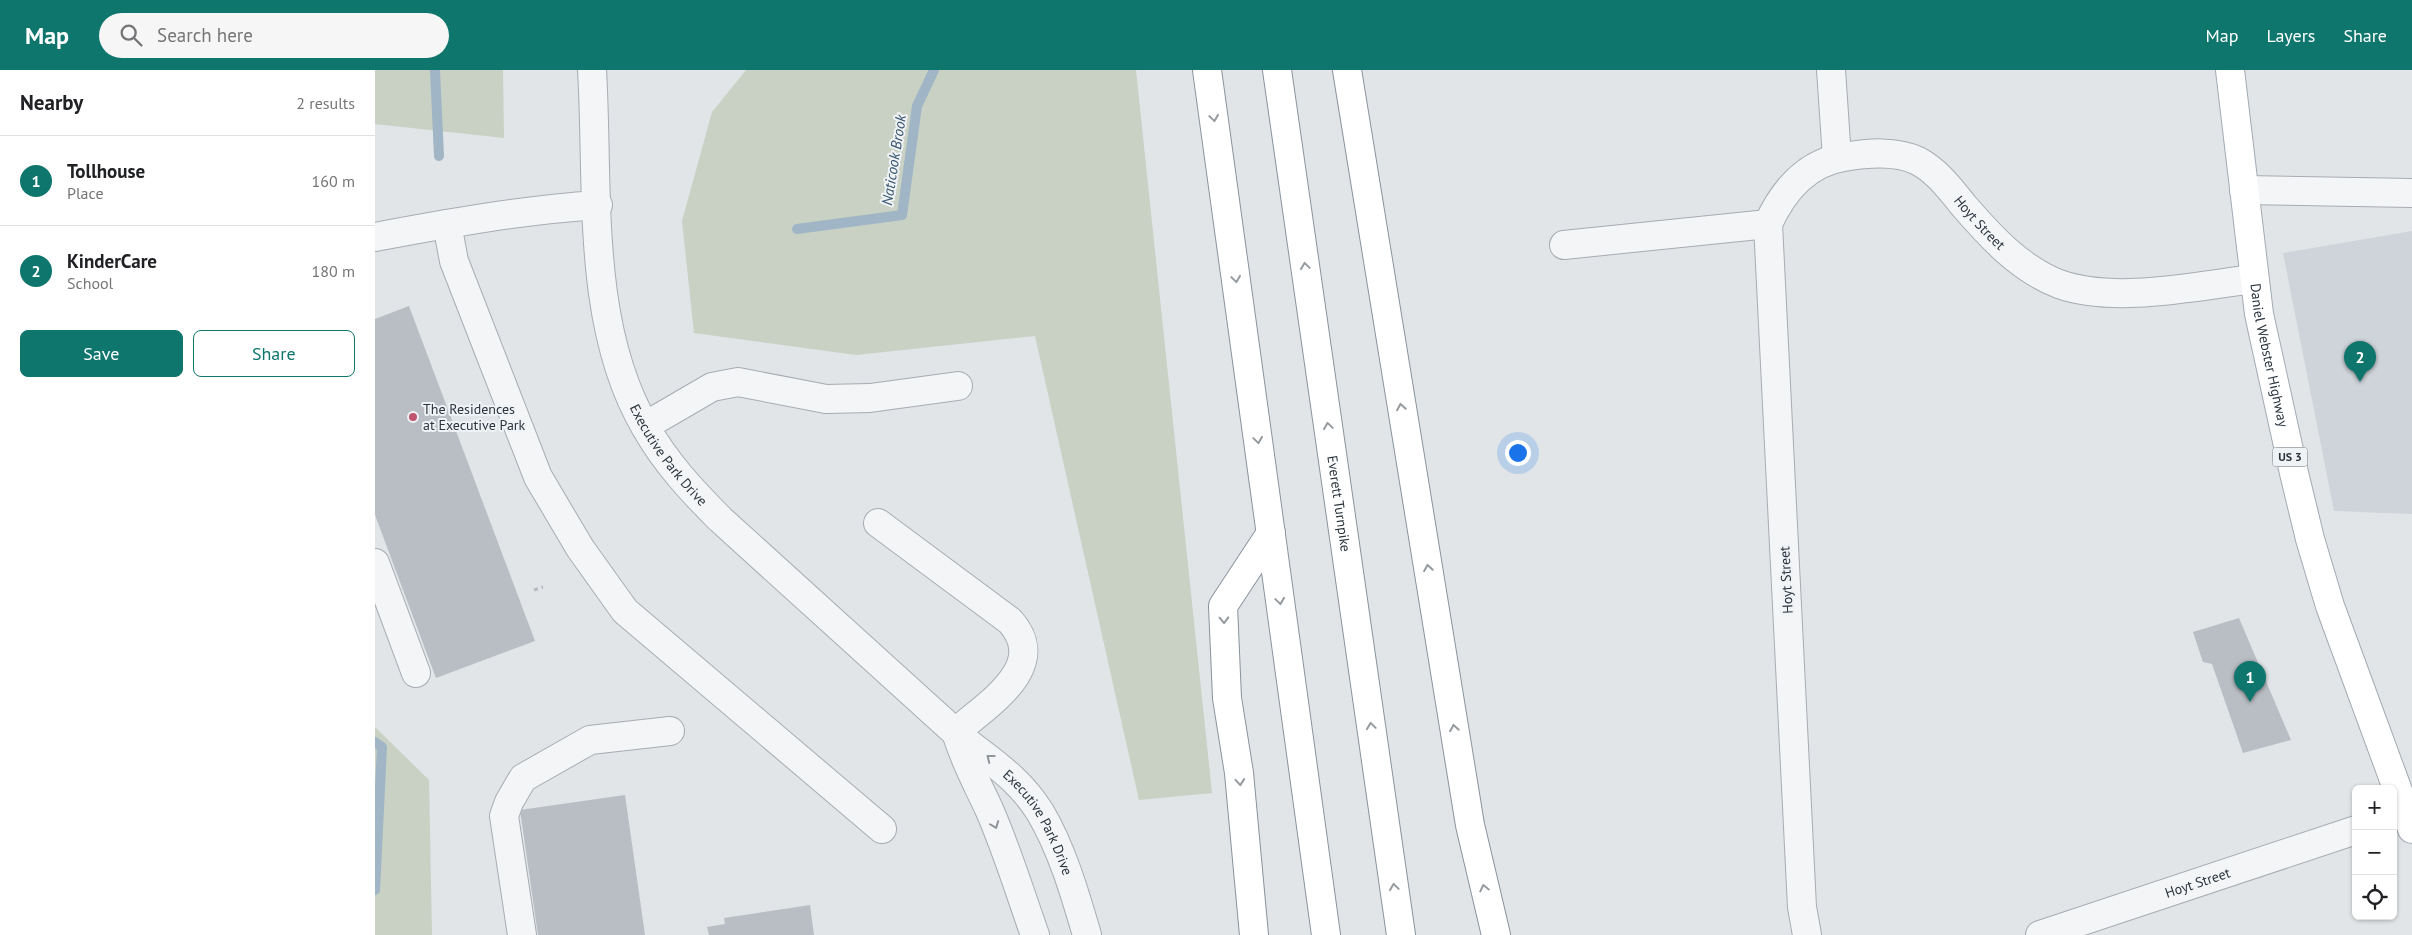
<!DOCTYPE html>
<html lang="en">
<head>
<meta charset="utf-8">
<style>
  :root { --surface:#fff; --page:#f6f6f6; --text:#202124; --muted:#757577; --line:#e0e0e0; --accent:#0f766e }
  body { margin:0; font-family:"PT Sans",sans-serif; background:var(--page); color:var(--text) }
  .controls { position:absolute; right:15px; bottom:15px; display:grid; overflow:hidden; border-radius:8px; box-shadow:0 1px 4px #0004 }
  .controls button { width:45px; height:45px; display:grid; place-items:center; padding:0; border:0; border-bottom:1px solid var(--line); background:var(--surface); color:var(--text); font:25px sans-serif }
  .you { position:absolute; left:1142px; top:382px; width:18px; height:18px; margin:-12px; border:4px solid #fff; border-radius:50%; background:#1a73e8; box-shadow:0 0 0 8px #1a73e833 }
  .badge { display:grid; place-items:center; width:32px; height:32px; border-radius:50%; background:var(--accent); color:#fff; font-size:16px; font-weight:700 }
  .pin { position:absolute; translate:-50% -41px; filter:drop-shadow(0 1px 2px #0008) }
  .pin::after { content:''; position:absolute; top:26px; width:18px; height:15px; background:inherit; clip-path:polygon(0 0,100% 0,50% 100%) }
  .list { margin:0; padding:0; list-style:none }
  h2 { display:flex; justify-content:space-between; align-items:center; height:65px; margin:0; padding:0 20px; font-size:21px }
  h2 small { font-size:16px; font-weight:400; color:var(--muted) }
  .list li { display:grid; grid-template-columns:32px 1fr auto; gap:15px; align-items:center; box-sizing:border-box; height:90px; padding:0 20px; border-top:1px solid var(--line) }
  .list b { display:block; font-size:19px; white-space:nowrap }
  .list p { margin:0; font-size:16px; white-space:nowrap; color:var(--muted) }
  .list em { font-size:16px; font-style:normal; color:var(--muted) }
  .actions { display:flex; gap:10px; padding:15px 20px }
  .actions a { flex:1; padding:11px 0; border:1px solid var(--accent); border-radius:8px; text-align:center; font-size:18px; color:var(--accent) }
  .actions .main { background:var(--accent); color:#fff }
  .icon { flex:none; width:28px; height:28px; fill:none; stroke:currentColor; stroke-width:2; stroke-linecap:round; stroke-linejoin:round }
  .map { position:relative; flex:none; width:2037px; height:865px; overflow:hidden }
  header { display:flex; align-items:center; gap:30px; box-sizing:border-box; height:70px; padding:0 25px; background:var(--accent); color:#fff }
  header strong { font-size:24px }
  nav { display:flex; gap:28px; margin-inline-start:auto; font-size:18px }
  .search { width:350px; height:45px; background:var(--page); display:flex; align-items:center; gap:12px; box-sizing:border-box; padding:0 18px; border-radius:28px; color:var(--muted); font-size:19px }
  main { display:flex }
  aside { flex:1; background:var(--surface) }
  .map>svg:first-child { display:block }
  .built { fill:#cfd4da }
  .green { fill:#c8d1c3 }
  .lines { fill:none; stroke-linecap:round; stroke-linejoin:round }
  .stream { stroke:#a0b5c5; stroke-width:10 }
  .building { fill:#b9bec4 }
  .minor-casing { stroke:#a7acb2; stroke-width:30 }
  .major-casing { stroke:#a2aab3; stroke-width:30 }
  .highway-casing { stroke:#8a939d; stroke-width:30 }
  .path { stroke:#b7bbc0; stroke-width:3; stroke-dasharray:4 4; stroke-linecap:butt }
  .minor { stroke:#f3f5f7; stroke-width:28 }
  .major { stroke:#fff; stroke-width:28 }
  .highway { stroke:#fff; stroke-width:28 }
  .oneway { stroke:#959a9e }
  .oneway2 { stroke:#8f949a }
  .poi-dot { fill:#c0536e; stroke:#f0f3f6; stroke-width:2 }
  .labels { text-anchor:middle; stroke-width:4; stroke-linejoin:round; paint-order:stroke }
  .shield { fill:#f0f3f6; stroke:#666d75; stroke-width:1 }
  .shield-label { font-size:12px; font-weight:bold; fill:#2b343e }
  .street-label { font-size:14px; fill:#2b343e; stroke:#f0f3f6 }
  .poi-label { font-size:14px; fill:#2b343e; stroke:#f0f3f6; text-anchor:start }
  .water-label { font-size:15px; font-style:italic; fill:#39566e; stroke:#f0f3f6 }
</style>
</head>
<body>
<header>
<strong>Map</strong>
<div class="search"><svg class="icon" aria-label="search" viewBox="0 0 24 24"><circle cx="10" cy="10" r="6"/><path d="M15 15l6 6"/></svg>Search here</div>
<nav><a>Map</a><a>Layers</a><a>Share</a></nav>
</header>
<main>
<aside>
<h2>Nearby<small>2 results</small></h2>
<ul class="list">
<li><span class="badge">1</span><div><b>Tollhouse</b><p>Place</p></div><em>160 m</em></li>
<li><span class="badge">2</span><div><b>KinderCare</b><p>School</p></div><em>180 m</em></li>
</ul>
<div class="actions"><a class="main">Save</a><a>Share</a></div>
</aside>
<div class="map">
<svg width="2037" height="865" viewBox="0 0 2037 865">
  <rect width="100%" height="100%" fill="#e1e5e8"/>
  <path class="built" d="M2037 161V444L1959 441 1908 183Z"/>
  <g class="green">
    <path d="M0 0H128L129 68 0 54Z"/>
    <path d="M371 0H761L837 723 764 730 660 266 481 285 319 263 307 151 337 42Z"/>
    <path d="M0 657 54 710 57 865H0Z"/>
  </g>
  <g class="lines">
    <g class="stream">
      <path d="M60 0 64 86"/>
      <path d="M422 159 527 145 542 36 559 0"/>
      <path d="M0 672 7 677 0 820"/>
    </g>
  </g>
  <g class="building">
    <path d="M34 236 160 571 61 608 0 445V249Z"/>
    <path d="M1864 548 1916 670 1868 683 1837 594 1828 592 1818 562Z"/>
    <path d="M250 725 270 865H163L145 740Z"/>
    <path d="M435 835 439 865H334L332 857 350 854 349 848Z"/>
  </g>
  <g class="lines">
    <g class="minor-casing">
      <g id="minor">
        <path id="s1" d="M217 0C224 115 210 255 271 358 291 393 317 421 345 449 423 520 502 591 580 662 612 690 641 704 665 742 687 779 700 824 712 865"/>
        <path d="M1456 0 1462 88"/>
        <path d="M1869 120 2037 123"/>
        <path d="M72 154 79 191 163 407 205 478 250 541 507 759"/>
        <path d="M0 167C74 153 148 140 223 135"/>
        <path d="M1189 175 1393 154"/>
        <path d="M270 356 337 317 363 312 451 329 495 328 583 316"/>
        <path d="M503 453 635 551C676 597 612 634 581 662"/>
        <path d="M0 493 41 603"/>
        <path d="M581 662C589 690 602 713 614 739 632 780 645 823 660 865"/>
        <path d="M147 865 129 746 134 732 148 708 215 670 295 661"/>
        <path id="s2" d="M1432 865 1427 837 1393 154C1408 121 1431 93 1469 87 1492 83 1521 80 1543 91 1562 101 1576 120 1589 136 1616 167 1645 199 1684 214 1740 234 1821 216 1879 209"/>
        <path id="s3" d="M1665 865 1981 760"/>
      </g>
    </g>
    <g class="major-casing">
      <g id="major">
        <path id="s4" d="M1855 0 1884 244 1919 403 1935 469 1955 536 2037 759"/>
      </g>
    </g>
    <g class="highway-casing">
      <g id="highway">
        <path d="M832 0 951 865"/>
        <path id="s5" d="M902 0 1026 865"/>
        <path d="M972 0 1095 755 1121 865"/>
        <path d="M879 865 864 703 852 628 848 536 896 463"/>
      </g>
    </g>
    <path class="path" d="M159 520 168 517"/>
    <use href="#minor" class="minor"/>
    <use href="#major" class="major"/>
    <use href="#highway" class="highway"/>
  </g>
  <defs><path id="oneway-chevron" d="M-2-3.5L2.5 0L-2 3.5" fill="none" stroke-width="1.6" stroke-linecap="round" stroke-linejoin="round" transform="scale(1.25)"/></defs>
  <g class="oneway">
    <use href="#oneway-chevron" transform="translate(839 48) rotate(82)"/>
    <use href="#oneway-chevron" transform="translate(930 196) rotate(-98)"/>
    <use href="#oneway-chevron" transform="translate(861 209) rotate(82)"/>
    <use href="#oneway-chevron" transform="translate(1026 337) rotate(-99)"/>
    <use href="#oneway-chevron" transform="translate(953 356) rotate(-98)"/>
    <use href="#oneway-chevron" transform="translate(883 370) rotate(82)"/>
    <use href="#oneway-chevron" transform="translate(1053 498) rotate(-99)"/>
    <use href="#oneway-chevron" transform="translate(905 531) rotate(82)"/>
    <use href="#oneway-chevron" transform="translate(849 550) rotate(88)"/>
    <use href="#oneway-chevron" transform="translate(996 656) rotate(-98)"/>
    <use href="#oneway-chevron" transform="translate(1079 658) rotate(-99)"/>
    <use href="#oneway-chevron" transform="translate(865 712) rotate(85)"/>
    <use href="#oneway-chevron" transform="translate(1019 817) rotate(-98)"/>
    <use href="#oneway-chevron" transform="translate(1109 818) rotate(-103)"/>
  </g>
  <g class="oneway2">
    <use href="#oneway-chevron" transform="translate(615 688) rotate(-142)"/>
    <use href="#oneway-chevron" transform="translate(620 755) rotate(69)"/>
  </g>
  <circle class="poi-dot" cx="38" cy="347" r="5"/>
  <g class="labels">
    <rect class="shield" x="1897.5" y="377.5" width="35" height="19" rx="4"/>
    <g class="shield-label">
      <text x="1915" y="391">US 3</text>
    </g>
    <g class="street-label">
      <text dy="5" stroke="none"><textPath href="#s2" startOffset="981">Hoyt Street</textPath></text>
      <text dy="5" stroke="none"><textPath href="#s4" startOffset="288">Daniel Webster Highway</textPath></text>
      <text dy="5" stroke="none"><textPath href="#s1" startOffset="401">Executive Park Drive</textPath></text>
      <text dy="5" stroke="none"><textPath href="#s5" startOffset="438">Everett Turnpike</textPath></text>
      <text transform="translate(1411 510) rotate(-93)" y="5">Hoyt Street</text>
      <text dy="5" stroke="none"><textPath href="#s1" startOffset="926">Executive Park Drive</textPath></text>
      <text dy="5" stroke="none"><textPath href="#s3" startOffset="166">Hoyt Street</textPath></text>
    </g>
    <g class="poi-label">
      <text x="48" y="344">The Residences<tspan x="48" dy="16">at Executive Park</tspan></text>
    </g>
    <g class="water-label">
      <text transform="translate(519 90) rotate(-81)" y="5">Naticook Brook</text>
    </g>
  </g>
</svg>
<div class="controls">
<button>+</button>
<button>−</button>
<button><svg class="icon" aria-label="locate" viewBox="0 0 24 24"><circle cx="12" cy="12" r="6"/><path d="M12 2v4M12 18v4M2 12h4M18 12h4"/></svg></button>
</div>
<div class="you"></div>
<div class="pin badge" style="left:1875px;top:632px">1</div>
<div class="pin badge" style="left:1985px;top:312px">2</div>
</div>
</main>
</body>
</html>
